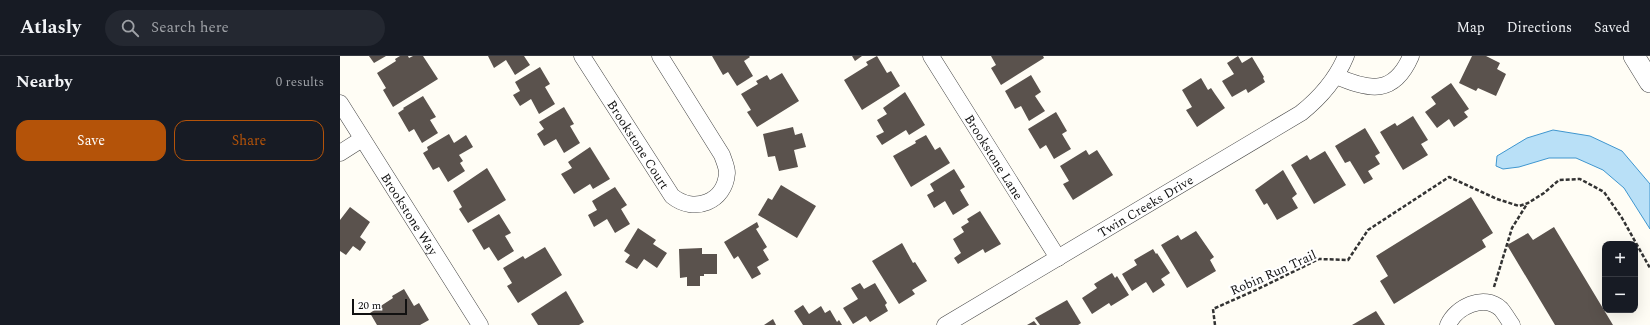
<!DOCTYPE html>
<html lang="en">
<head>
<meta charset="utf-8">
<style>
  :root { --surface:#171b24; --page:#242831; --text:#f1f3f6; --muted:#9ea1a6; --line:#363941; --accent:#b45309 }
  body { margin:0; font-family:Spectral,serif; background:var(--page); color:var(--text) }
  .controls { position:absolute; right:12px; bottom:12px; display:grid; overflow:hidden; border-radius:8px; box-shadow:0 4px 16px #0002 }
  .controls button { width:36px; height:36px; display:grid; place-items:center; padding:0; border:0; border-bottom:1px solid var(--line); background:var(--surface); color:var(--text); font:20px sans-serif }
  .scale { position:absolute; left:12px; bottom:10px; width:55px; box-sizing:border-box; padding-left:4px; border:2px solid #111; border-top:0; font-size:11px; line-height:14px; white-space:nowrap; color:#111; -webkit-text-stroke:3px #fff; paint-order:stroke }
  .list { margin:0; padding:0; list-style:none }
  h2 { display:flex; justify-content:space-between; align-items:center; height:52px; margin:0; padding:0 16px; font-size:17px }
  h2 small { font-size:13px; font-weight:400; color:var(--muted) }
  .actions { display:flex; gap:8px; padding:12px 16px }
  .actions a { flex:1; padding:9px 0; border:1px solid var(--accent); border-radius:12px; text-align:center; font-size:14px; color:var(--accent) }
  .actions .main { background:var(--accent); color:#fff }
  .icon { flex:none; width:22px; height:22px; fill:none; stroke:currentColor; stroke-width:2; stroke-linecap:round; stroke-linejoin:round }
  .map { position:relative; flex:none; width:1310px; height:269px; overflow:hidden }
  header { display:flex; align-items:center; gap:24px; box-sizing:border-box; height:56px; padding:0 20px; background:var(--surface); border-bottom:1px solid var(--line) }
  header strong { font-size:19px }
  nav { display:flex; gap:22px; margin-inline-start:auto; font-size:14px }
  .search { width:280px; height:36px; background:var(--page); display:flex; align-items:center; gap:10px; box-sizing:border-box; padding:0 14px; border-radius:22px; color:var(--muted); font-size:15px }
  main { display:flex }
  aside { flex:1; background:var(--surface) }
  .map>svg:first-child { display:block }
  .water { fill:#b9e0f7; stroke:#3f96cf }
  .building { fill:#5a524d }
  .lines { fill:none; stroke-linecap:round; stroke-linejoin:round }
  .minor-casing { stroke:#444; stroke-width:17 }
  .tertiary-casing { stroke:#444; stroke-width:22 }
  .path { stroke:#333; stroke-width:2.5; stroke-dasharray:4 2; stroke-linecap:butt }
  .minor { stroke:#fff; stroke-width:16 }
  .tertiary { stroke:#fff; stroke-width:21 }
  .labels { text-anchor:middle; stroke-width:4; stroke-linejoin:round; paint-order:stroke }
  .street-label { font-size:13px; fill:#111; stroke:#fff }
</style>
</head>
<body>
<header>
<strong>Atlasly</strong>
<div class="search"><svg class="icon" aria-label="search" viewBox="0 0 24 24"><circle cx="10" cy="10" r="6"/><path d="M15 15l6 6"/></svg>Search here</div>
<nav><a>Map</a><a>Directions</a><a>Saved</a></nav>
</header>
<main>
<aside>
<h2>Nearby<small>0 results</small></h2>
<ul class="list">
</ul>
<div class="actions"><a class="main">Save</a><a>Share</a></div>
</aside>
<div class="map">
<svg width="1310" height="269" viewBox="0 0 1310 269">
  <rect width="100%" height="100%" fill="#fffdf5"/>
  <path class="water" d="M1213 74 1250 80 1282 95 1310 128V173L1284 132 1263 114 1236 102H1209L1179 111 1163 113 1156 110 1157 100 1187 82Z"/>
  <g class="building">
    <path d="M29 0H46L34 7Z"/>
    <path d="M60 0H68L69 2 73 0H83L98 23 53 51 43 34 46 32 37 17 56 5 55 3Z"/>
    <path d="M148 0H184L190 9 175 19 166 4 154 12Z"/>
    <path d="M372 0H409L410 1 404 5 413 20 397 30 388 16 383 19Z"/>
    <path d="M512 0H522L515 5Z"/>
    <path d="M537 0 547 17 551 15 560 30 522 54 504 24 528 9 526 6Z"/>
    <path d="M651 0H703L704 2 661 29 651 12 656 9Z"/>
    <path d="M898 0 902 7 912 1 924 21 923 22 925 26 908 37 906 33 892 41 882 25 894 18 887 7Z"/>
    <path d="M1132 0H1146L1160 7 1157 13 1166 18 1156 40 1138 32 1136 35 1119 27Z"/>
    <path d="M200 11 210 28 205 31 215 48 199 58 191 43 180 50 173 39 180 35 175 26Z"/>
    <path d="M442 17 459 45 417 71 407 56 411 54 401 38 418 28 416 25 427 19 430 24Z"/>
    <path d="M691 19 701 36 695 40 705 55 689 65 681 50 675 53 665 35Z"/>
    <path d="M861 22 868 34 871 32 875 38 885 52 857 71 846 54 852 51 842 34Z"/>
    <path d="M1111 27 1129 53 1124 56 1128 61 1114 71 1109 63 1097 72 1085 56 1096 48 1091 41Z"/>
    <path d="M565 36 585 69 569 79 566 74 542 89 536 80 544 76 537 64 547 58 543 52Z"/>
    <path d="M83 40 96 61 90 64 98 77 82 87 74 73 69 76 58 57 64 53 63 52Z"/>
    <path d="M224 51 234 68 230 70 240 87 224 97 216 83 204 90 197 78 204 73 199 66Z"/>
    <path d="M716 56 727 75 722 78 731 93 714 103 706 89 700 93 688 73Z"/>
    <path d="M1073 60 1088 84 1081 88 1088 99 1063 114 1040 76 1055 67 1057 70Z"/>
    <path d="M453 71 455 79 462 77 466 91 454 94 458 111 439 115 435 100 428 101 423 78Z"/>
    <path d="M1025 72 1040 97 1035 100 1040 108 1028 115 1033 123 1024 128 1010 105 1005 107 995 90Z"/>
    <path d="M109 78 114 87 126 79 133 91 119 99 123 105 120 107 125 115 108 126 99 111 93 114 83 97 88 94 87 91Z"/>
    <path d="M586 79 595 94 600 91 610 107 571 131 553 100 576 87 575 85Z"/>
    <path d="M250 91 270 123 253 133 250 128 234 138 221 118 232 112 228 106Z"/>
    <path d="M746 94 749 99 757 94 773 119 733 144 723 128 729 125 720 110Z"/>
    <path d="M985 95 1006 129 974 148 951 109 967 99 970 104Z"/>
    <path d="M147 112 166 144 128 167 119 153 122 151 113 135Z"/>
    <path d="M614 113 625 131 620 134 629 149 613 159 605 145 594 152 587 139 594 135 590 128Z"/>
    <path d="M943 114 957 138 952 142 958 152 937 164 927 147 924 149 915 134Z"/>
    <path d="M441 129 476 150 457 182 418 159 428 142 432 144Z"/>
    <path d="M275 131 287 149 281 153 290 168 275 177 267 163 254 171 248 159 257 154 252 145Z"/>
    <path d="M1131 141 1153 177 1142 184 1146 191 1054 248 1040 225 1048 220 1036 200Z"/>
    <path d="M10 151 30 166 20 181 26 186 20 195 13 190 6 199 0 195V164Z"/>
    <path d="M640 155 661 188 645 197 643 193 618 208 614 202 621 197 613 183 624 176 621 171 629 166 627 163Z"/>
    <path d="M159 158 171 177 165 180 174 195 158 205 149 191 144 194 132 174Z"/>
    <path d="M417 166 419 171 416 173 427 191 423 194 429 204 417 211 421 218 412 223 398 200 394 203 384 186Z"/>
    <path d="M1214 171 1273 269H1215L1167 189 1188 177 1193 184Z"/>
    <path d="M298 172 316 184 313 188 327 197 317 212 304 203 297 213 285 206 290 199 284 195Z"/>
    <path d="M856 175 874 201 870 204 876 215 847 232 821 189 838 179 841 184Z"/>
    <path d="M562 187 573 207 575 206 587 225 572 234 575 238 559 248 532 205Z"/>
    <path d="M205 191 222 219 178 247 167 230 172 227 163 212 183 200 185 203Z"/>
    <path d="M362 192V198H377V218H364V220H360V230H347V221L340 222 339 193Z"/>
    <path d="M813 193 816 198 817 197 830 217 821 223 825 229 813 237 806 226 792 235 782 218 797 209 794 204Z"/>
    <path d="M772 217 775 222 777 220 789 239 771 250 769 247 752 258 742 242 757 232 754 228Z"/>
    <path d="M520 227 524 233 535 227 547 247 545 249 548 255 530 266 526 260 513 268 503 252 518 243 511 232Z"/>
    <path d="M64 233 74 250 79 247 89 264 80 269H37L30 257 53 242 52 240Z"/>
    <path d="M226 235 244 266 239 269H198L191 258Z"/>
    <path d="M727 244 741 267 738 269H700L695 262Z"/>
    <path d="M463 249 469 258 481 250 485 257 490 254 497 266 499 264 502 269H463L454 255Z"/>
    <path d="M1036 255 1045 269H1012Z"/>
    <path d="M433 263 436 269H424Z"/>
    <path d="M694 265 697 269H687Z"/>
  </g>
  <g class="lines">
    <g class="minor-casing">
      <g id="minor">
        <path id="s1" d="M242 0 332 140C354 158 385 146 387 117 387 111 384 105 382 99L320 0"/>
        <path id="s2" d="M591 0 718 202"/>
        <path d="M996 20C1030 35 1054 39 1071 0"/>
        <path id="s3" d="M0 47 140 269"/>
        <path d="M0 97 22 83"/>
        <path id="s4" d="M605 269 961 57C981 41 996 24 1006 0"/>
        <path d="M1108 269C1116 251 1144 237 1161 253 1165 258 1168 263 1172 269"/>
      </g>
    </g>
    <g class="tertiary-casing">
      <path id="tertiary" d="M1294 0 1310 26"/>
    </g>
    <g class="path">
      <path d="M1154 231 1172 172 1187 148"/>
      <path d="M875 269 873 253 918 233 979 203 1008 204 1028 174 1109 121 1157 143 1179 150 1188 147 1204 137 1219 124 1240 123 1264 136 1282 162 1310 212"/>
    </g>
    <use href="#minor" class="minor"/>
    <use href="#tertiary" class="tertiary"/>
  </g>
  <g class="labels">
    <g class="street-label">
      <text dy="5" stroke="none"><textPath href="#s1" startOffset="105">Brookstone Court</textPath></text>
      <text dy="5" stroke="none"><textPath href="#s2" startOffset="119">Brookstone Lane</textPath></text>
      <text dy="5" stroke="none"><textPath href="#s4" startOffset="233">Twin Creeks Drive</textPath></text>
      <text dy="5" stroke="none"><textPath href="#s3" startOffset="131">Brookstone Way</textPath></text>
      <text transform="translate(933 216) rotate(-24)" y="5">Robin Run Trail</text>
    </g>
  </g>
</svg>
<div class="controls">
<button>+</button>
<button>−</button>
</div>
<div class="scale">20 m</div>
</div>
</main>
</body>
</html>
